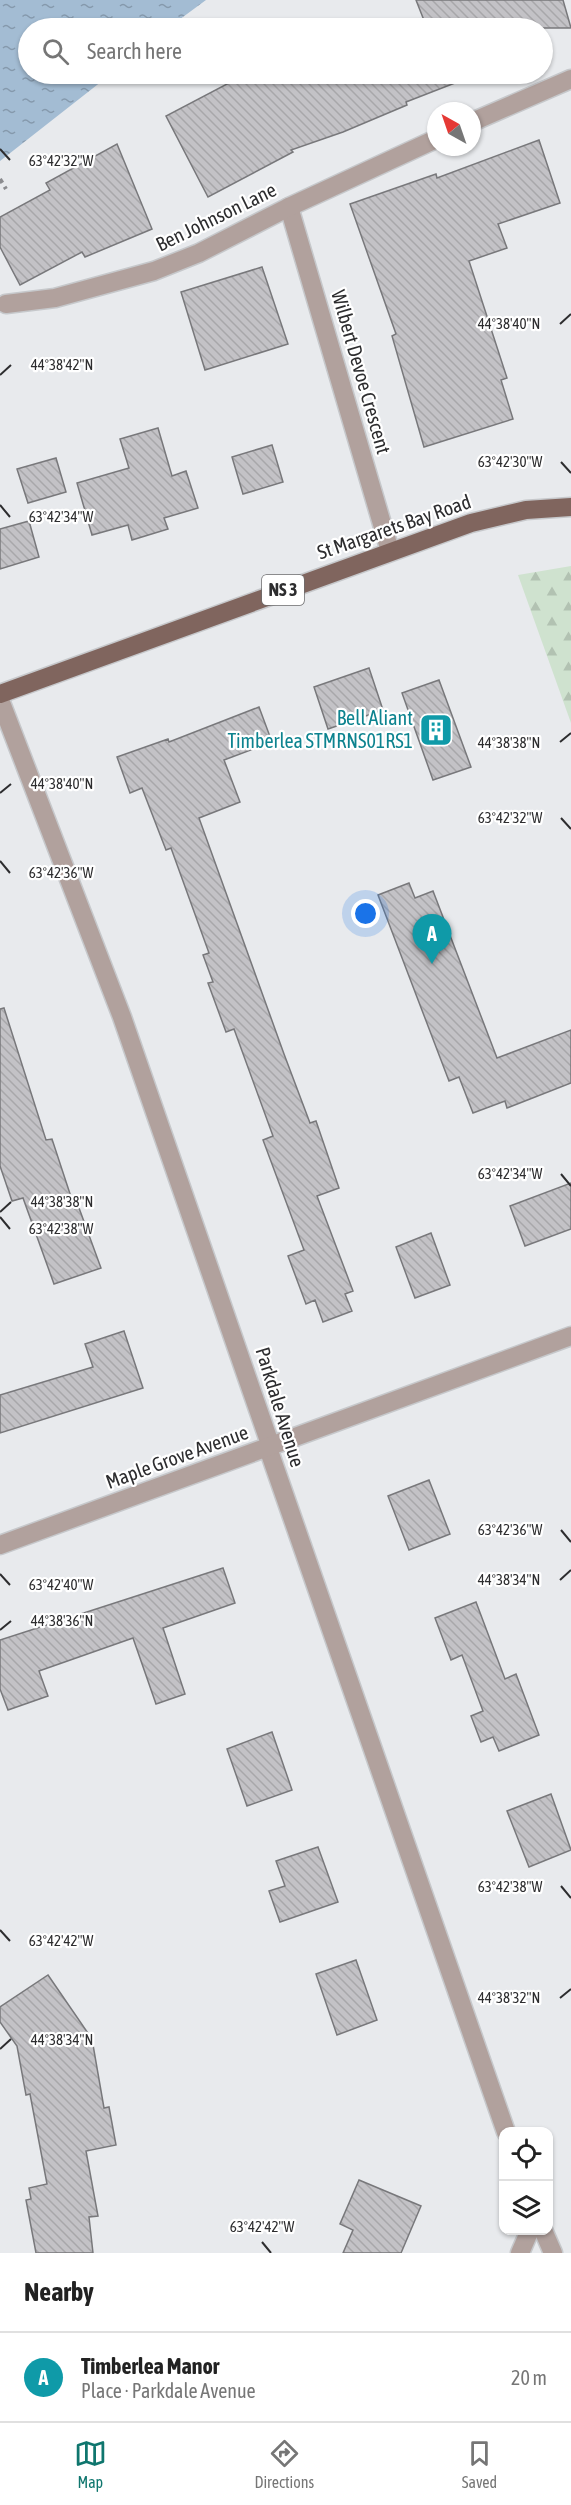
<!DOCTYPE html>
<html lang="en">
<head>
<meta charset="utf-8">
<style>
  :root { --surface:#fff; --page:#f6f6f6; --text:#222; --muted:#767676; --line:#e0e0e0; --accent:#0f766e }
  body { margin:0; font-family:"Asap Condensed",sans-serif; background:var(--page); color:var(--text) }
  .controls { position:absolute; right:18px; bottom:18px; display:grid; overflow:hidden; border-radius:12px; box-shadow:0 2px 4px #0004 }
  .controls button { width:54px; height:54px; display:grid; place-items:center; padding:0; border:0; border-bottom:2px solid var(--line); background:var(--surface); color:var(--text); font:30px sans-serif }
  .compass { position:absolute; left:427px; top:102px; width:54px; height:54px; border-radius:50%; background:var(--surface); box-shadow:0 2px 4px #0004; rotate:320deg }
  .you { position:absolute; left:366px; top:914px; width:21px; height:21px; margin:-15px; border:4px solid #fff; border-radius:50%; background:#1a73e8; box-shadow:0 0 0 9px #1a73e833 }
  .badge { display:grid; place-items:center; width:39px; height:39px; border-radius:50%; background:var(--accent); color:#fff; font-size:20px; font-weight:700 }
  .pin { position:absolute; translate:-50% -50px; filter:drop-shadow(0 2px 3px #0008) }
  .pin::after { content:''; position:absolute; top:32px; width:21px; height:18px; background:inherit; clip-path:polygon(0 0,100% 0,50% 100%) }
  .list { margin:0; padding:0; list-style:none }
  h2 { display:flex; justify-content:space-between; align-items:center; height:78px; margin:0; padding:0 24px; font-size:26px }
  h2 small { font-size:20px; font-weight:400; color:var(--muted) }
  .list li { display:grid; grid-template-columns:39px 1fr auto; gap:18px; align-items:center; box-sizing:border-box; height:90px; padding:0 24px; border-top:2px solid var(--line) }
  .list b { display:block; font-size:22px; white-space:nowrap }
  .list p { margin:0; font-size:20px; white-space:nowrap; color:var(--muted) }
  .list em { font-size:20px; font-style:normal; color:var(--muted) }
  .icon { flex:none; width:33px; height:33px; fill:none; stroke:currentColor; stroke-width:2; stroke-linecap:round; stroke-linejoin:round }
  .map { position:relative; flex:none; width:571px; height:2253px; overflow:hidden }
  .search { position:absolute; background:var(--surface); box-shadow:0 2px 4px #0004; left:18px; right:18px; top:18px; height:66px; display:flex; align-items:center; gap:15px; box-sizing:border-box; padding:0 21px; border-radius:33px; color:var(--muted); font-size:22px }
  .sheet { height:168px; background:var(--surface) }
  nav { display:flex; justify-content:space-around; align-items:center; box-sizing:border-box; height:84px; border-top:2px solid var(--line); background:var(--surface); font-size:16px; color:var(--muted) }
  nav a { display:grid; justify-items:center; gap:3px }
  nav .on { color:var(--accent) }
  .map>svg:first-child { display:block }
  .forest { fill:url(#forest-firs) }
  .water { fill:url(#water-ripples) }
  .building { fill:url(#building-back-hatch); stroke:#78787b; stroke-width:1.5 }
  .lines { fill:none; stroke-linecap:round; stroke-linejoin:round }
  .minor-casing { stroke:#c6c8cb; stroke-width:21 }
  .major-casing { stroke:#c6c8cb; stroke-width:21 }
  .path { stroke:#8b8c8f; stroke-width:4; stroke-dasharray:4.5 4.5; stroke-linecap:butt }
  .minor { stroke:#b1a19d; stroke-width:18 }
  .major { stroke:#80655e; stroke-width:18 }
  .ticks { fill:none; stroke:#2d2d2f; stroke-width:2 }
  .labels { text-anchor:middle; stroke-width:4.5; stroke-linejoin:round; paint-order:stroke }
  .shield { fill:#fff; stroke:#6c6c6d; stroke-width:1.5 }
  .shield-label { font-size:18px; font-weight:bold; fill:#2d2d2f }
  .street-label { font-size:20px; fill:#2d2d2f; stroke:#fff }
  .culture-label { font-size:20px; fill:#0d838f; stroke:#fff; text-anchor:end }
  .ticks-label { font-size:15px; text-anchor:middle; fill:#2d2d2f; stroke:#fff; stroke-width:4.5; stroke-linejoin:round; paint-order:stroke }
</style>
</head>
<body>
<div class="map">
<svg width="571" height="2253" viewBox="0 0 571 2253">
  <defs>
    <pattern id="forest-firs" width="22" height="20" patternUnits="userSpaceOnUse" patternTransform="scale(1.5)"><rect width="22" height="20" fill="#cfe2cf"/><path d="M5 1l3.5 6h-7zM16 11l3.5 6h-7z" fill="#b2c2b2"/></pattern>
    <pattern id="water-ripples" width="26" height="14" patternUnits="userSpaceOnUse" patternTransform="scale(1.5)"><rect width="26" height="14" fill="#a3bcd3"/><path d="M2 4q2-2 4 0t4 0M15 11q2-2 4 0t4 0" fill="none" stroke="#8599ac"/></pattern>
    <pattern id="building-back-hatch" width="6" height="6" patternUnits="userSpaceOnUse" patternTransform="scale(1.5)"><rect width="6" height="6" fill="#c3c2c6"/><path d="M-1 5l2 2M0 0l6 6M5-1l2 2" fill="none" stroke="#a8a7aa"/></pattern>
  </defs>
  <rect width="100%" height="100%" fill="#e8eaed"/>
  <path class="forest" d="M571 566V723L518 575Z"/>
  <path class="water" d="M0 0H206L168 28H28V74H111L0 161Z"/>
  <g class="building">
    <path d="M416 0H563L571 28H427Z"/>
    <path d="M227 74H473V76L406 102 407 105 343 132 291 150 293 152 208 197 166 116 231 82Z"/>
    <path d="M539 140 560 203 498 224 507 248 469 261 507 378 501 380 513 419 424 447 392 336 396 334 350 204 436 174 437 178Z"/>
    <path d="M117 144 152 229 85 257 82 252 20 285 0 247V217L50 190 46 183Z"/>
    <path d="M262 267 288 344 205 370 181 292Z"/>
    <path d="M158 428 172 476 186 471 198 508 164 518 168 529 132 540 128 525 92 535 77 483 129 468 120 439Z"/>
    <path d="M272 445 283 482 243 494 232 457Z"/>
    <path d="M56 458 66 492 28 503 17 469Z"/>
    <path d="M29 521 39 557 0 569V529Z"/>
    <path d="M369 668 383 710 328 729 314 687Z"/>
    <path d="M439 680 471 767 433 780 402 693Z"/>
    <path d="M259 707 272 742 224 760 240 802 199 818 284 1054 310 1123 316 1121 339 1188 317 1196 353 1291 345 1294 352 1311 323 1322 315 1300 306 1304 288 1256 304 1250 263 1140 273 1136 234 1029 226 1032 208 983 213 982 203 955 209 953 171 848 166 850 142 788 130 793 117 757 168 739 169 742Z"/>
    <path d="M409 883 415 898 433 891 497 1058 571 1030V1083L507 1108 505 1101 473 1113 459 1077 449 1081 378 895Z"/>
    <path d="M4 1008 46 1140 52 1139 75 1209 79 1208 101 1268 54 1284 23 1198 12 1201 0 1166V1009Z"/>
    <path d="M571 1183V1229L525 1246 510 1206Z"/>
    <path d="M431 1233 450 1285 415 1298 396 1247Z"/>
    <path d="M124 1331 143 1388 0 1433V1395L93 1367 85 1344Z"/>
    <path d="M429 1480 450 1534 409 1550 388 1496Z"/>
    <path d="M223 1568 235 1603 163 1628 185 1694 156 1704 133 1638 39 1671 48 1696 8 1710 0 1689V1640Z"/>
    <path d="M476 1602 505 1679 516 1674 539 1735 499 1751 493 1737 481 1742 471 1716 483 1711 462 1655 451 1660 435 1618Z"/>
    <path d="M272 1732 292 1790 247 1806 227 1749Z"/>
    <path d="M551 1794 571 1850 529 1867 507 1811Z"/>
    <path d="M318 1847 338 1902 280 1922 269 1891 285 1886 276 1861Z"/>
    <path d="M356 1960 377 2020 337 2035 316 1974Z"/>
    <path d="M48 1975 92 2039 104 2108 109 2107 116 2145 86 2151 98 2216 89 2217 93 2253H36L26 2200 31 2199 29 2188 47 2184 30 2094 26 2095 17 2046 0 2022V2007Z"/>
    <path d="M359 2180 421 2206 401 2253H343L353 2230 340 2224Z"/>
  </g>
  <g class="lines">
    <g class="minor-casing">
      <g id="minor">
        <path d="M472 122 571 79"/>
        <path d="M289 207 390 551"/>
        <path d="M6 304 55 298 154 271 199 253 289 207 436 139"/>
        <path d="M0 700 122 1017 269 1441 268 1448 506 2132"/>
        <path d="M0 1545 571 1336"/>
        <path d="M543 2230 553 2253"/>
        <path d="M520 2253 530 2230"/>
      </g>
    </g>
    <g class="major-casing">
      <path id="major" d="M0 694 471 523 526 510 571 507"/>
    </g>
    <path class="path" d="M0 179 6 189"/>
    <use href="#minor" class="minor"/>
    <use href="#major" class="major"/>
  </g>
  <path class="ticks" d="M0 149 10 160M560 324 571 314M0 375 11 365M561 462 571 473M0 505 10 517M560 742 571 733M0 793 11 784M561 818 571 829M0 861 10 873M561 1174 571 1186M0 1212 11 1202M0 1217 10 1229M561 1530 571 1542M0 1574 10 1585M560 1580 571 1570M0 1630 11 1621M561 1886 571 1898M0 1930 10 1941M560 1998 571 1989M0 2049 11 2039M262 2242 271 2253"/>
  <defs>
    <g id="building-square" transform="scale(1.725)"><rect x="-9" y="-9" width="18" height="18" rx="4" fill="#0f9aa8" stroke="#fff"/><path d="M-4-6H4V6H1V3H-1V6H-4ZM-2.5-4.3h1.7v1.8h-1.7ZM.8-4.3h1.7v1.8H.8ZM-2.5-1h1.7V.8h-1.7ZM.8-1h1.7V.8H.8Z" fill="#fff"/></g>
  </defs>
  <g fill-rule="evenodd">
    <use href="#building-square" x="436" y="730"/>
  </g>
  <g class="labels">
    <rect class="shield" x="262" y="575" width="42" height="30" rx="4.5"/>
    <g class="shield-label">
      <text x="283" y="596">NS 3</text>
    </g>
    <g class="street-label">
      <text transform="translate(216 217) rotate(-26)" y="7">Ben Johnson Lane</text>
      <text transform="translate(361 372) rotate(74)" y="7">Wilbert Devoe Crescent</text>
      <text transform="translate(394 527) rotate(-19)" y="7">St Margarets Bay Road</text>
      <text transform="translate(280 1407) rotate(73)" y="7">Parkdale Avenue</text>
      <text transform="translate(177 1457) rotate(-20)" y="7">Maple Grove Avenue</text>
    </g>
    <g class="culture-label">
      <text x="413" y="725">Bell Aliant<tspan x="413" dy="23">Timberlea STMRNS01RS1</tspan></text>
    </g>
  </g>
  <g class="ticks-label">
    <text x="61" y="166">63°42'32"W</text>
    <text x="509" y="329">44°38'40"N</text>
    <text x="62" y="370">44°38'42"N</text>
    <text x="510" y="467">63°42'30"W</text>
    <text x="61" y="522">63°42'34"W</text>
    <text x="509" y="748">44°38'38"N</text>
    <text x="62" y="789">44°38'40"N</text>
    <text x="510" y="823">63°42'32"W</text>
    <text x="61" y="878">63°42'36"W</text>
    <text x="510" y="1179">63°42'34"W</text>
    <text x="62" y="1207">44°38'38"N</text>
    <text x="61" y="1234">63°42'38"W</text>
    <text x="510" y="1535">63°42'36"W</text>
    <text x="509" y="1585">44°38'34"N</text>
    <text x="61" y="1590">63°42'40"W</text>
    <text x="62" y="1626">44°38'36"N</text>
    <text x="510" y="1892">63°42'38"W</text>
    <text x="61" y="1946">63°42'42"W</text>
    <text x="509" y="2003">44°38'32"N</text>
    <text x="62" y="2045">44°38'34"N</text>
    <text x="262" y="2232">63°42'42"W</text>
  </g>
</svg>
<div class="controls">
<button><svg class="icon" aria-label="locate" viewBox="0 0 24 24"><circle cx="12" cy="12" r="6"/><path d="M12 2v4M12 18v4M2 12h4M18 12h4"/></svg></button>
<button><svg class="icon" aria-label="layers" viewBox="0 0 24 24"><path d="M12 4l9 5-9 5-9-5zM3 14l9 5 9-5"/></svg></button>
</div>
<svg class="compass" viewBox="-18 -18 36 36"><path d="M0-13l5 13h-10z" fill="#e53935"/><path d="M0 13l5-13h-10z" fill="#767676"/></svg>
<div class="you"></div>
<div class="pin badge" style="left:432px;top:964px;background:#0f9aa8">A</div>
<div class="search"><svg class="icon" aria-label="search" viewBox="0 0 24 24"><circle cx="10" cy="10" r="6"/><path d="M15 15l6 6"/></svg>Search here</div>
</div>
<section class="sheet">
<h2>Nearby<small></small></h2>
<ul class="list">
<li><span class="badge" style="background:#0f9aa8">A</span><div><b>Timberlea Manor</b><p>Place · Parkdale Avenue</p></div><em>20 m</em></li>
</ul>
</section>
<nav>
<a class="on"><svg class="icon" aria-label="map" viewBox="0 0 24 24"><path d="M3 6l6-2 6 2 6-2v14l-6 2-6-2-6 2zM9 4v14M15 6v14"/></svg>Map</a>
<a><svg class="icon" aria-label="directions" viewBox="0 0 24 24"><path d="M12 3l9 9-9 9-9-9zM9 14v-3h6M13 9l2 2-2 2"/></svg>Directions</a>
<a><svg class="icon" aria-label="saved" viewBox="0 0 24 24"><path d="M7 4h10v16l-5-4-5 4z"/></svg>Saved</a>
</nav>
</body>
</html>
